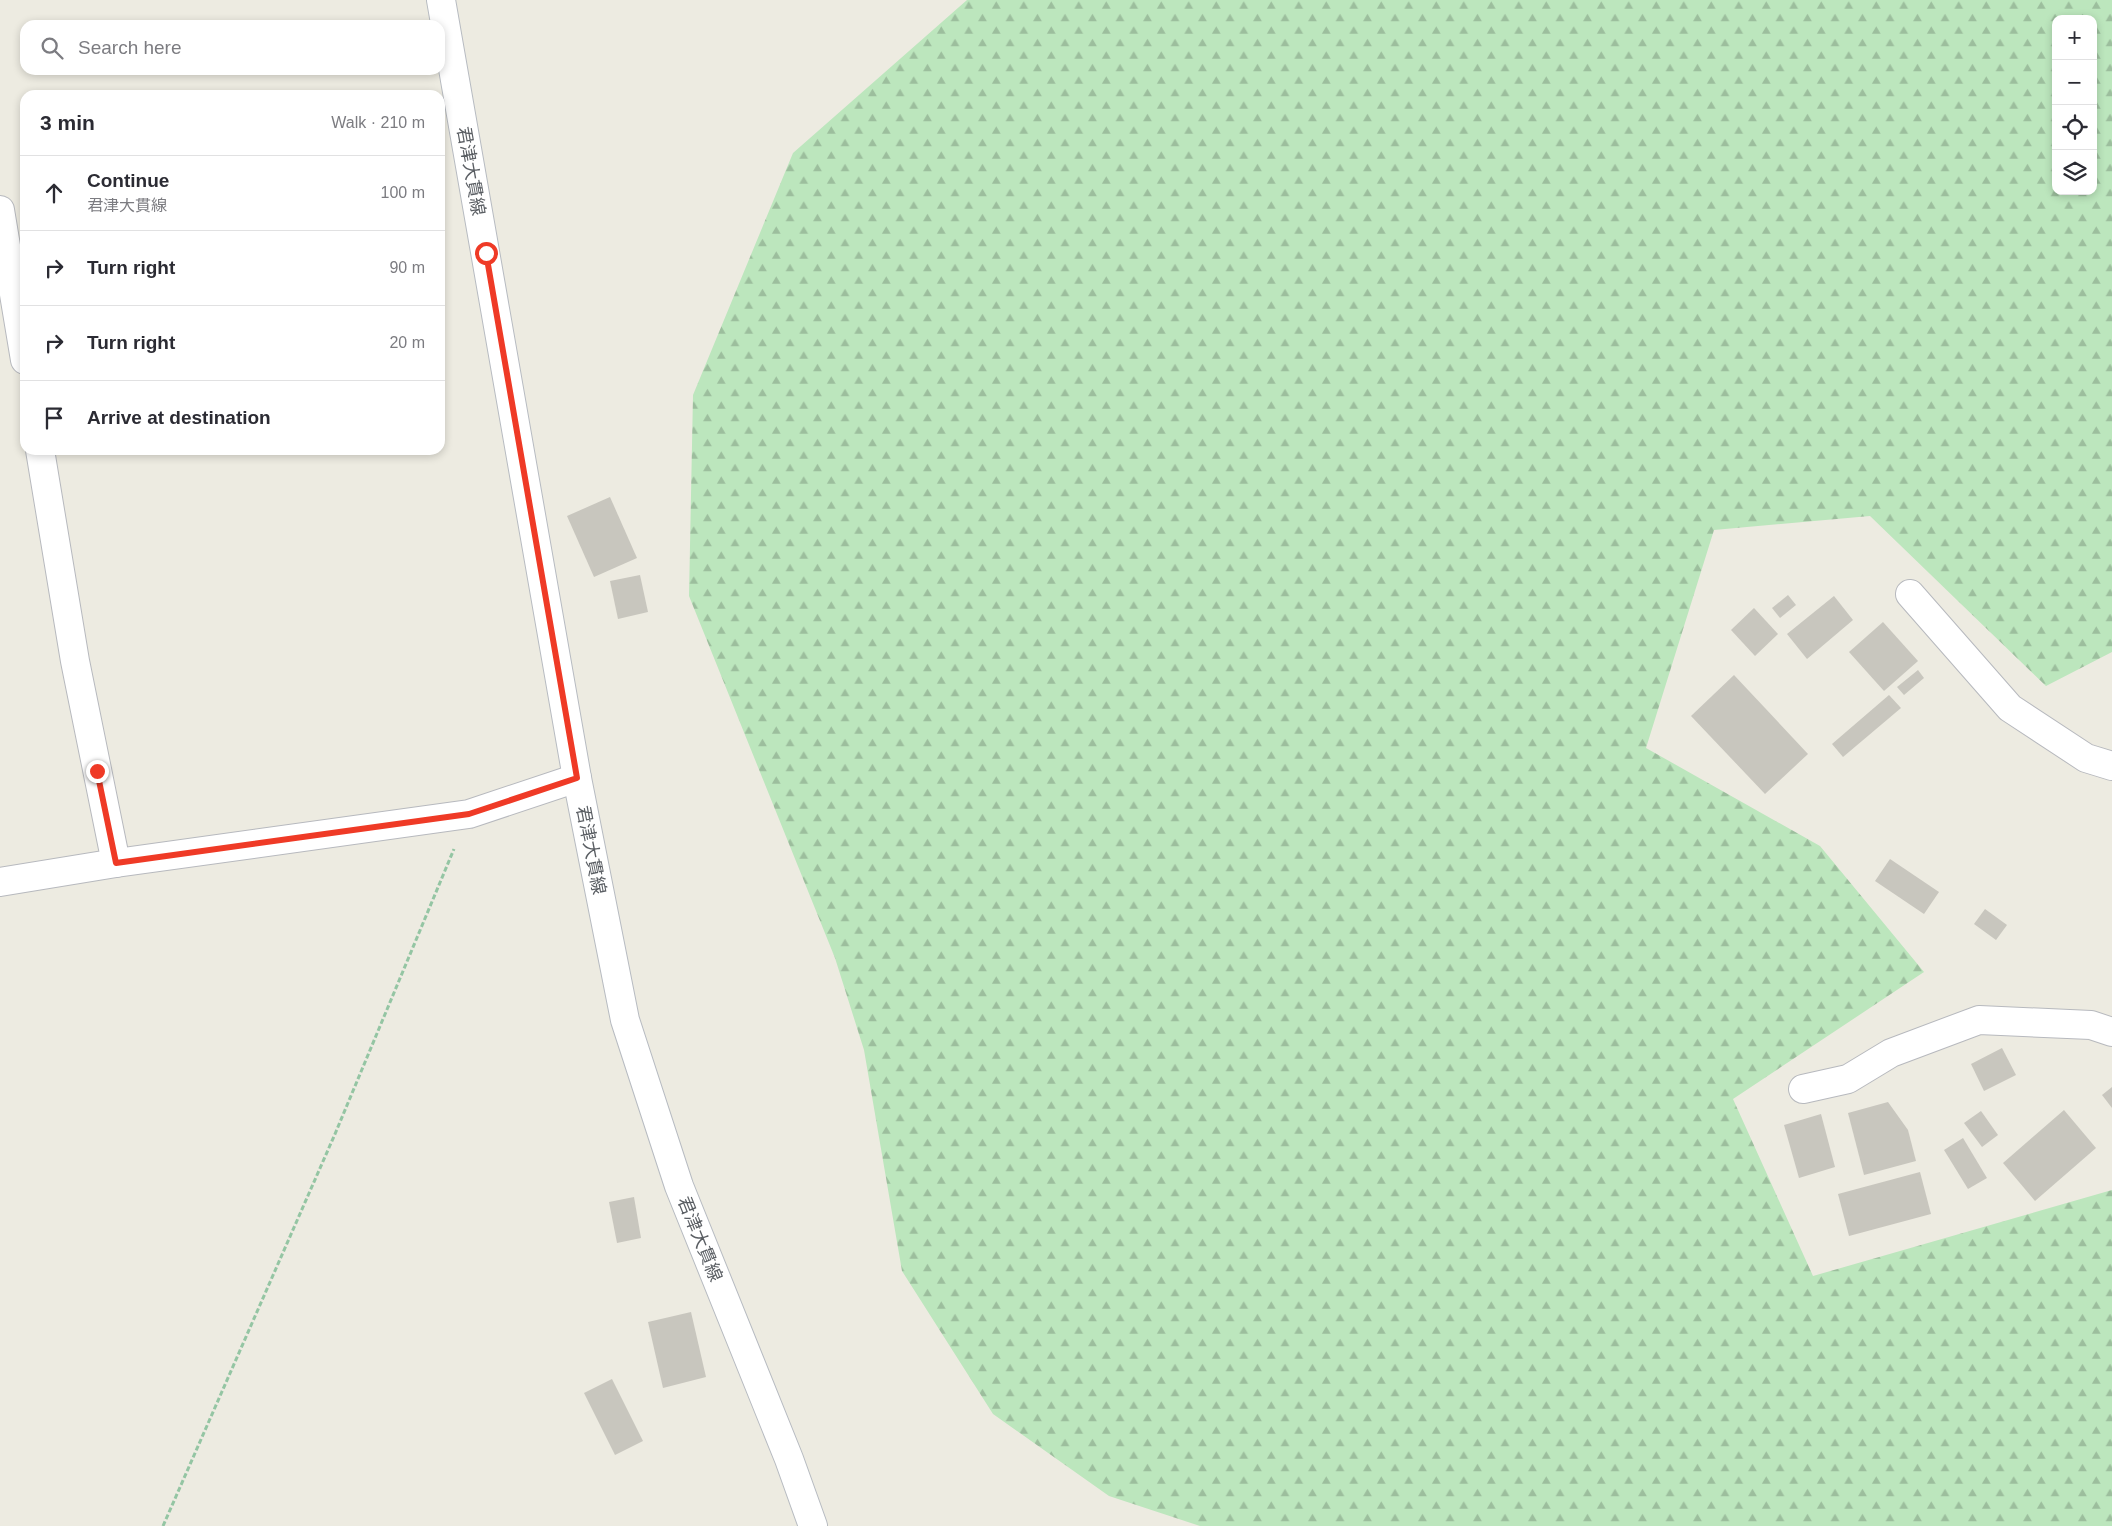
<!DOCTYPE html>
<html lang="en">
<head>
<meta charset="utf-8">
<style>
  :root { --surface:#fff; --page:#f2f2f3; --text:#2b2b33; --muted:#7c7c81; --line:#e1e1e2 }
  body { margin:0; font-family:Arial,"Noto Sans JP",sans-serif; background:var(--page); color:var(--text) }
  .controls { position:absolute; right:15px; top:15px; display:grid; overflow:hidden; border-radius:10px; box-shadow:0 2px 8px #0003 }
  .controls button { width:45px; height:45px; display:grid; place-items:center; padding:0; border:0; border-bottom:1px solid var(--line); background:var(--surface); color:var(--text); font:25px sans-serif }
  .stop { position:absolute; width:15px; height:15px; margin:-11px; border:4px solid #ef3a26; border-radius:50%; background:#fff }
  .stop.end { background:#ef3a26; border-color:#fff; box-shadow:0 1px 5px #0008 }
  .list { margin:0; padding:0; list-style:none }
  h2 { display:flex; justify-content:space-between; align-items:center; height:65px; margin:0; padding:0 20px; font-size:21px }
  h2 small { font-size:16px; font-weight:400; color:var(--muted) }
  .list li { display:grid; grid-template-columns:32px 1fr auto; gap:15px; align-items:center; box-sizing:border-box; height:75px; padding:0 20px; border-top:1px solid var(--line) }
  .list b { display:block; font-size:19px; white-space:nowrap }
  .list p { margin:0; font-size:16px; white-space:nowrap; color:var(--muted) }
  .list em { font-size:16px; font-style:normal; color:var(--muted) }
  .icon { flex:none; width:28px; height:28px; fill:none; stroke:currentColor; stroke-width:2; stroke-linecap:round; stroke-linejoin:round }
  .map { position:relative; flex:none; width:2112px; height:1526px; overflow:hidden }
  .search { position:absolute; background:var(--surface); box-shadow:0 2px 8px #0003; left:20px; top:20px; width:425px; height:55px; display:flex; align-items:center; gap:12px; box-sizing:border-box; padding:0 18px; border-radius:15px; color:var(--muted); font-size:19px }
  .panel { position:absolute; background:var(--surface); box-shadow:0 2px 8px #0003; left:20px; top:90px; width:425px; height:365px; border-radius:15px }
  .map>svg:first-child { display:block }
  .forest { fill:url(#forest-firs); fill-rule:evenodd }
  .building { fill:#c8c6be }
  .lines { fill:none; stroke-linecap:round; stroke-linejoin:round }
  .minor-casing { stroke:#b7b9be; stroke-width:30 }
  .secondary-casing { stroke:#b7bbc1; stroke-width:30 }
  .path { stroke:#94c5a3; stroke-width:3; stroke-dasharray:5 2.5; stroke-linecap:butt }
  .minor { stroke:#fff; stroke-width:28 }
  .secondary { stroke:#fff; stroke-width:28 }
  .route { stroke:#ef3a26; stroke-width:6 }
  .labels { text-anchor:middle; stroke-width:5; stroke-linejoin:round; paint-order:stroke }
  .street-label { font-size:18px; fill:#5a5e63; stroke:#fff }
</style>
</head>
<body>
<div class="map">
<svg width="2112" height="1526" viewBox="0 0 2112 1526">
  <defs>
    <pattern id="forest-firs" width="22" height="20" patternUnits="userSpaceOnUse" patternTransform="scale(1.25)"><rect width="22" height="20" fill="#bce6bd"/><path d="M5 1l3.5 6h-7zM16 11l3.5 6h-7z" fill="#9cbe9d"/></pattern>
  </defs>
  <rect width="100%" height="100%" fill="#edebe1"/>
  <path class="forest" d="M967 0H2112V652L2046 686 1870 516 1714 530 1646 748 1820 846 1924 972 1733 1099 1813 1276 2112 1190V1526H1200L1109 1496 993 1414 902 1271 864 1050 835 958 689 596 693 395 793 153ZM2056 19H2093V191H2056Z"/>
  <g class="building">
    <path d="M610 497 637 558 594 577 567 516Z"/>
    <path d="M640 575 648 612 618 619 610 581Z"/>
    <path d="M1788 595 1796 605 1780 618 1772 608Z"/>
    <path d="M1834 596 1853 620 1807 659 1787 634Z"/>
    <path d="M1754 608 1778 634 1755 656 1731 630Z"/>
    <path d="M1883 622 1918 661 1884 691 1849 652Z"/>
    <path d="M1918 670 1924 678 1904 695 1897 687Z"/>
    <path d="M1734 675 1808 754 1765 794 1691 716Z"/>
    <path d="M1889 695 1901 708 1843 757 1832 744Z"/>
    <path d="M1890 859 1939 892 1924 914 1875 881Z"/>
    <path d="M1985 909 2007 925 1996 940 1974 924Z"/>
    <path d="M2002 1048 2016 1075 1984 1091 1971 1064Z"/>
    <path d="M2112 1087V1108L2102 1095Z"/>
    <path d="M1888 1102 1908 1130 1916 1161 1864 1175 1848 1113Z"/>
    <path d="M2064 1110 2096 1148 2035 1201 2003 1163Z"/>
    <path d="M1981 1111 1998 1135 1982 1147 1964 1123Z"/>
    <path d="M1821 1114 1835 1167 1799 1178 1784 1125Z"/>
    <path d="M1963 1138 1987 1178 1968 1189 1944 1150Z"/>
    <path d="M1920 1172 1931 1214 1849 1236 1838 1194Z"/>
    <path d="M634 1197 641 1238 617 1243 609 1202Z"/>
    <path d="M691 1312 706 1377 663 1388 648 1322Z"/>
    <path d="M612 1379 643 1441 615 1455 584 1393Z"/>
  </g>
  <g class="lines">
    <g class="minor-casing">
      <g id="minor">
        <path d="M0 210 25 360"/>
        <path d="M40 450 75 661 116 863"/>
        <path d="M1910 594 2010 708 2086 758 2112 766"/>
        <path d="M0 882 116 863 469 814 577 778"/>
        <path d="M1803 1089 1848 1079 1891 1053 1979 1020 2091 1025 2112 1032"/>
      </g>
    </g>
    <g class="secondary-casing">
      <path id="secondary" d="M441 0 577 778 625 1020 679 1186 789 1459 813 1526"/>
    </g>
    <path class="path" d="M163 1526 335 1134 454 849"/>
    <use href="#minor" class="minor"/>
    <use href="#secondary" class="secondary"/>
  </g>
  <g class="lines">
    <path class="route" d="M97 771 116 863 469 814 577 778 486 253"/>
  </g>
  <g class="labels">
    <g class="street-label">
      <text transform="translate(471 171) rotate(80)" y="6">君津大貫線</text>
      <text transform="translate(591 850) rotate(79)" y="6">君津大貫線</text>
      <text transform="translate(700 1239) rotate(68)" y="6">君津大貫線</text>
    </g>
  </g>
</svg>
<div class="controls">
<button>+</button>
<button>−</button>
<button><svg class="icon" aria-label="locate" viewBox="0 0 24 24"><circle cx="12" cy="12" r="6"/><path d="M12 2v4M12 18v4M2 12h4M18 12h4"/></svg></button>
<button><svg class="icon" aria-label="layers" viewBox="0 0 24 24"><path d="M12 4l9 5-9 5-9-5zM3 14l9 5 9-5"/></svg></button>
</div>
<div class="stop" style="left:486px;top:253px"></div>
<div class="stop end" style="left:97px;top:771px"></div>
<div class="search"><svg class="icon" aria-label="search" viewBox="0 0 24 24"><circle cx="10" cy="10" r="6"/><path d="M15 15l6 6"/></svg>Search here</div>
<section class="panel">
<h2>3 min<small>Walk · 210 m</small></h2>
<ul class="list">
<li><svg class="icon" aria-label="ahead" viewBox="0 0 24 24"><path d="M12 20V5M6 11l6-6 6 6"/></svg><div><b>Continue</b><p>君津大貫線</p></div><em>100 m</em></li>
<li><svg class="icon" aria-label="right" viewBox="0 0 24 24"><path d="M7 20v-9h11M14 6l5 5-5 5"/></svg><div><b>Turn right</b></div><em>90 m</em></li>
<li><svg class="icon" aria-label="right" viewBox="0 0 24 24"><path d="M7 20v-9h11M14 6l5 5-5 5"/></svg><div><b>Turn right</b></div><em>20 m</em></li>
<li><svg class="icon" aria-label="arrive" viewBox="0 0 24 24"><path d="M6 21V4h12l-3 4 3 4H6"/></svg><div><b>Arrive at destination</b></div></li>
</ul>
</section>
</div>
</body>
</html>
